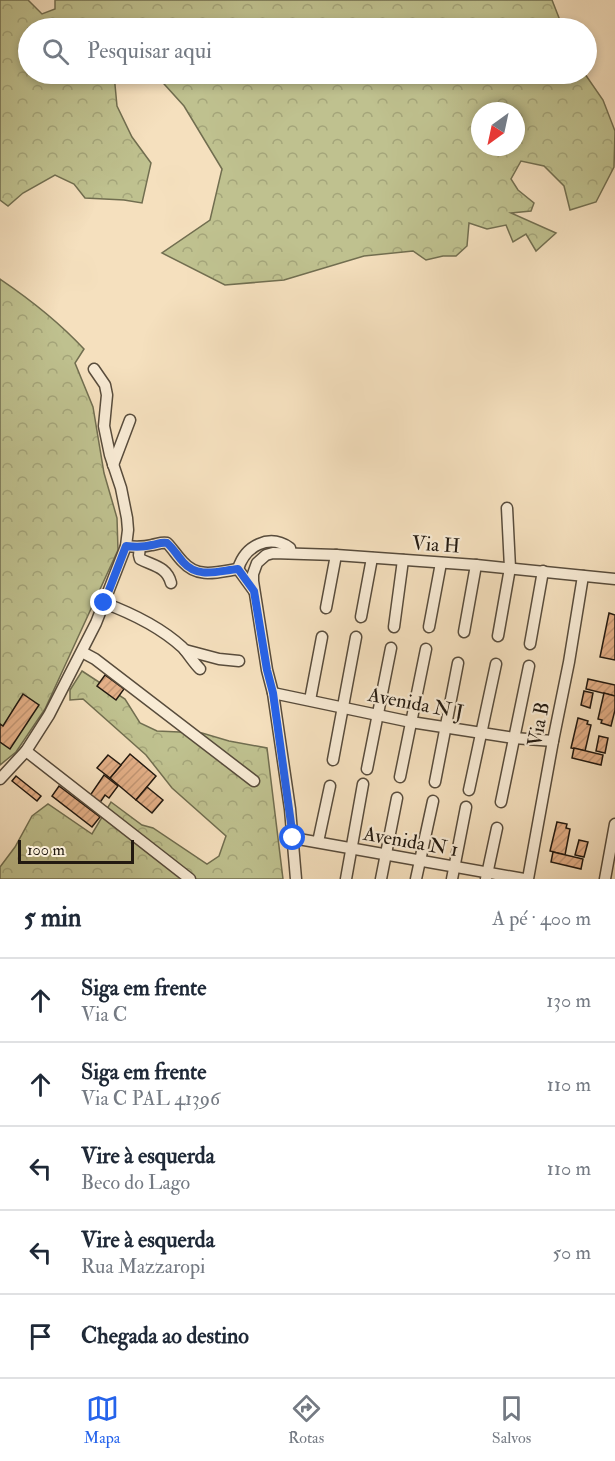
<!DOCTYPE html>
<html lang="pt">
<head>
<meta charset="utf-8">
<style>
  :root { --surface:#fff; --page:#f2f2f3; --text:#1f2937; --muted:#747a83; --line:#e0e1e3; --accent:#2563eb }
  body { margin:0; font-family:"IM FELL Double Pica",serif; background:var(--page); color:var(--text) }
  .compass { position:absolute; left:471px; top:102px; width:54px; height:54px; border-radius:50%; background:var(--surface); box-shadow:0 3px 9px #0003; rotate:213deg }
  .scale { position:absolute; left:18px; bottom:15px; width:116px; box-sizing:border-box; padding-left:6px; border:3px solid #231a11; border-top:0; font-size:16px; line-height:21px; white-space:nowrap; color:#231a11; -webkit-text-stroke:4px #f8ebd5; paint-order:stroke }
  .stop { position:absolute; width:18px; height:18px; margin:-14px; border:4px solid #2563eb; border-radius:50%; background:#fff }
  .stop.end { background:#2563eb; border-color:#fff; box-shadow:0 2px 6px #0008 }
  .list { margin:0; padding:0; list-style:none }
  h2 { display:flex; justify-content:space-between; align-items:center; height:78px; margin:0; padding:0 24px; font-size:26px }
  h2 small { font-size:20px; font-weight:400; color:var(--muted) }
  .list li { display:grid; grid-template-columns:39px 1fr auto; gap:18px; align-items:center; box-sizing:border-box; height:84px; padding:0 24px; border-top:2px solid var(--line) }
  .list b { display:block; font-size:22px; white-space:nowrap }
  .list p { margin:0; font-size:20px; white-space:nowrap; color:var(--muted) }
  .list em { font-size:20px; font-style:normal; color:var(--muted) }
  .icon { flex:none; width:33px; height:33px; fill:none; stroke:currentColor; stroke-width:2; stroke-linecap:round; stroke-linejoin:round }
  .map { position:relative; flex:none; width:615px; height:879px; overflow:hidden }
  .search { position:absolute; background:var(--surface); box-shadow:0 3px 9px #0003; left:18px; right:18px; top:18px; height:66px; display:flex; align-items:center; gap:15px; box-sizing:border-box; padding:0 21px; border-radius:33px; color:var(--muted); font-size:22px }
  .sheet { height:498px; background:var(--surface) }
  nav { display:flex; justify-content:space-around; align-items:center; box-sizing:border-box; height:84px; border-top:2px solid var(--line); background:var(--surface); font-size:16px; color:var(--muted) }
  nav a { display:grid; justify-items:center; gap:3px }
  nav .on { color:var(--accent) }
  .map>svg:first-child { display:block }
  .forest { fill:url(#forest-crowns); stroke:#716e50; stroke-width:1.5; fill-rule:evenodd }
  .building { fill:url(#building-hatch); stroke:#231a11; stroke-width:1.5 }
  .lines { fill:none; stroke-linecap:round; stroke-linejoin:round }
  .minor-casing { stroke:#584c3c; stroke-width:13 }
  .minor { stroke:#f8ebd5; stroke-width:10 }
  .route { stroke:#2563eb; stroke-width:8 }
  .labels { text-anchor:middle; stroke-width:4.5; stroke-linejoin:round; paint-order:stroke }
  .street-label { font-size:20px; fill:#231a11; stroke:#f8ebd5 }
</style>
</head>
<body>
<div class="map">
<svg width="615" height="879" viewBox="0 0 615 879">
  <defs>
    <pattern id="forest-crowns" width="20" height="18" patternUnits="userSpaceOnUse" patternTransform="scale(1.5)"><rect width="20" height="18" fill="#bfc18f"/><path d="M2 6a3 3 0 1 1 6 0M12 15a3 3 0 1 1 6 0" fill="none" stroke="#a4a57a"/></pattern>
    <pattern id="building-hatch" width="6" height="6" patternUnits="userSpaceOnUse" patternTransform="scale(1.5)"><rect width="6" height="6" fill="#e3af87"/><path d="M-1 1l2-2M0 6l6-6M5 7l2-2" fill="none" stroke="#c29674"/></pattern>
  </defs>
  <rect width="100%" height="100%" fill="#f5e0be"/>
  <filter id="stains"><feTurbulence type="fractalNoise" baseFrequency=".00333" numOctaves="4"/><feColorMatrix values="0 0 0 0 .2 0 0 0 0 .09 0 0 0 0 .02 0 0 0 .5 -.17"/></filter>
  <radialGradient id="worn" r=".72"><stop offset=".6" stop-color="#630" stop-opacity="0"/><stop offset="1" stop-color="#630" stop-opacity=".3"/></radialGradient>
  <g class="forest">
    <path d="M0 0H28L42 14 55 9V0H552L563 28H28V74H114L117 106 132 137 151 163 142 203 124 200 85 198 74 184 55 175 23 193 8 206 0 200Z"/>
    <path d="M155 74H585L603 100 615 131 614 167 596 202 570 210 564 186 544 166 521 161 511 179 518 190 534 203 531 211 511 213 556 233 536 251 526 234 513 242 506 225 487 229 469 223 467 246 456 256H443L426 260 413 251 364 256 284 280 225 285 162 253 210 220 222 169 184 106ZM480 111H516V147H480Z"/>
    <path d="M0 279C31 300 59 322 84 349L75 363 93 407 104 473 117 518 118 550 45 709 16 752 0 765Z"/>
    <path d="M82 671 125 699 140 723 157 731 202 733 229 741 267 748 283 879H0V867L15 847 32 816 48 804 92 834 111 802 142 825 153 828 207 864 219 856 226 836 172 788 146 755 83 699 70 700V690Z"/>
  </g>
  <g class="building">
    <path d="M609 613 615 615V660L600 657Z"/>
    <path d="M105 675 124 689 116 700 97 686Z"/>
    <path d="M588 679 615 685V696L586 689Z"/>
    <path d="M584 691 593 693 590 708 581 705Z"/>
    <path d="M604 693 615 696V710L611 726 601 723 602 720 598 719Z"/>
    <path d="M23 694 39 705 10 749 0 742V724L3 726Z"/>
    <path d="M578 718 588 721 587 724 591 725 585 751 571 748Z"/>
    <path d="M599 736 608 738 605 753 596 751Z"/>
    <path d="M574 748 603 755 601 765 572 758Z"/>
    <path d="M130 754 156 776 136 800 110 778Z"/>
    <path d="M108 755 121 765 110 778 97 768Z"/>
    <path d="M104 775 118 786 109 798 105 795 99 804 89 797Z"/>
    <path d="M16 776 41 796 37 801 12 781Z"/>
    <path d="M59 786 100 817 92 827 52 796Z"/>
    <path d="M147 787 163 800 152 813 136 800Z"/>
    <path d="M557 822 567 824 566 828 570 829 565 855 550 851Z"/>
    <path d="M579 840 588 842 584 857 575 855Z"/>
    <path d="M553 852 583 859 581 869 551 862Z"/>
  </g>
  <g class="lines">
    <g class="minor-casing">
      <g id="minor">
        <path d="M113 465 130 420"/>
        <path d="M126 546C135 547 144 547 152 545 158 544 161 542 167 543 173 549 177 556 183 562 198 579 218 572 238 569L254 591"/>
        <path d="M140 547 139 555 140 559C154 566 167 567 171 583"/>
        <path d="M238 569C245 546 269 533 290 548L291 553"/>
        <path d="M104 603C131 613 160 627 182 647 188 653 193 662 200 669"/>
        <path d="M326 608 336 555"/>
        <path d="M361 617 372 558"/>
        <path d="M394 627 403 560"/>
        <path d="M429 627 441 563"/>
        <path d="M464 632 476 565"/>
        <path d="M498 636 510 568 507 508"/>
        <path d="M530 644 543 571"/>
        <path d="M185 650 219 659 239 661"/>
        <path d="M82 652 95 659 254 781"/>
        <path d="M273 693 411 722 514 738 553 741"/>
        <path d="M310 700 322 637"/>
        <path d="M26 751 190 879"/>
        <path d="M333 760 356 637"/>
        <path d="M367 769 391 648"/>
        <path d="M400 777 426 649"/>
        <path d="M0 779 26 751 49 715 96 623 126 546 128 530 127 518 121 488 110 455 104 426 107 395 105 385 94 369"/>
        <path d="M435 782 458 663"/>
        <path d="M469 790 496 664"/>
        <path d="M501 802 529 666"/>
        <path d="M293 838 524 879"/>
        <path d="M318 842 330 786"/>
        <path d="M296 879 290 809 273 693 267 670 253 581V574L257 563 266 555 273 553 336 555 476 565 615 579"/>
        <path d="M346 879 363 784"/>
        <path d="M381 879 397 798"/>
        <path d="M416 879 433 801"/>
        <path d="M452 879 466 807"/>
        <path d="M486 879 497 828"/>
        <path d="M528 879 553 741 569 662 583 576"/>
        <path d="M605 879 615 824"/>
      </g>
    </g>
    <use href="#minor" class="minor"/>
  </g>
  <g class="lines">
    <path class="route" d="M104 603 126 546C135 547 144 547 152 545 158 544 161 542 167 543 173 548 177 555 183 562 198 579 218 571 238 569L254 591 267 670 273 693 293 838"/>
  </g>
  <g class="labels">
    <g class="street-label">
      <text transform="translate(436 544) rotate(4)" y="7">Via H</text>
      <text transform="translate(416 703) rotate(11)" y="7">Avenida N J</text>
      <text transform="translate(538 724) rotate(-79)" y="7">Via B</text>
      <text transform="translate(411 841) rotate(10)" y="7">Avenida N 1</text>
    </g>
  </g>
  <rect width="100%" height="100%" filter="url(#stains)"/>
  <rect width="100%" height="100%" fill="url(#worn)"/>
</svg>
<svg class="compass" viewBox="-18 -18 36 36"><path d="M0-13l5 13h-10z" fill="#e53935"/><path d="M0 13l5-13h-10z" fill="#747a83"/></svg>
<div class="scale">100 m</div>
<div class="stop" style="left:293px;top:838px"></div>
<div class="stop end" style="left:104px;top:603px"></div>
<div class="search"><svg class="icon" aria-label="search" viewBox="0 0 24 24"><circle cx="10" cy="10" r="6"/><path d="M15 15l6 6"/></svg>Pesquisar aqui</div>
</div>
<section class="sheet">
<h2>5 min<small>A pé · 400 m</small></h2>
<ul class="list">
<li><svg class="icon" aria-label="ahead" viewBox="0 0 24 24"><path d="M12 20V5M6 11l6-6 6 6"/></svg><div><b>Siga em frente</b><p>Via C</p></div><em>130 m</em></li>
<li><svg class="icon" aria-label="ahead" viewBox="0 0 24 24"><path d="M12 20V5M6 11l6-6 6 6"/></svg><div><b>Siga em frente</b><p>Via C PAL 41396</p></div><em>110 m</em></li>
<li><svg class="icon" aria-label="left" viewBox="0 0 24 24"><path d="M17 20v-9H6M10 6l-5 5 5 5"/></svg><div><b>Vire à esquerda</b><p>Beco do Lago</p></div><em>110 m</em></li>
<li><svg class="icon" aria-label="left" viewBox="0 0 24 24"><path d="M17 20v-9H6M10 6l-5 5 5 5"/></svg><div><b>Vire à esquerda</b><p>Rua Mazzaropi</p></div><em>50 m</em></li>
<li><svg class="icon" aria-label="arrive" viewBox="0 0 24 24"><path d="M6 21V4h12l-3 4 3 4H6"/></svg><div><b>Chegada ao destino</b></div></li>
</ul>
</section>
<nav>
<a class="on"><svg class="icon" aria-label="map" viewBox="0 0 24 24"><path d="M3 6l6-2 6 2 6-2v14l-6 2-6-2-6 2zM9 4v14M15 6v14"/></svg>Mapa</a>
<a><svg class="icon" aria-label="directions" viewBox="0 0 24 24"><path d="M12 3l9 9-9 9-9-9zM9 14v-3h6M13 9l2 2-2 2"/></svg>Rotas</a>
<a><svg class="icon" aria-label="saved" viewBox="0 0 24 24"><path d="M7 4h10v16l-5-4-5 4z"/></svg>Salvos</a>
</nav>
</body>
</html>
